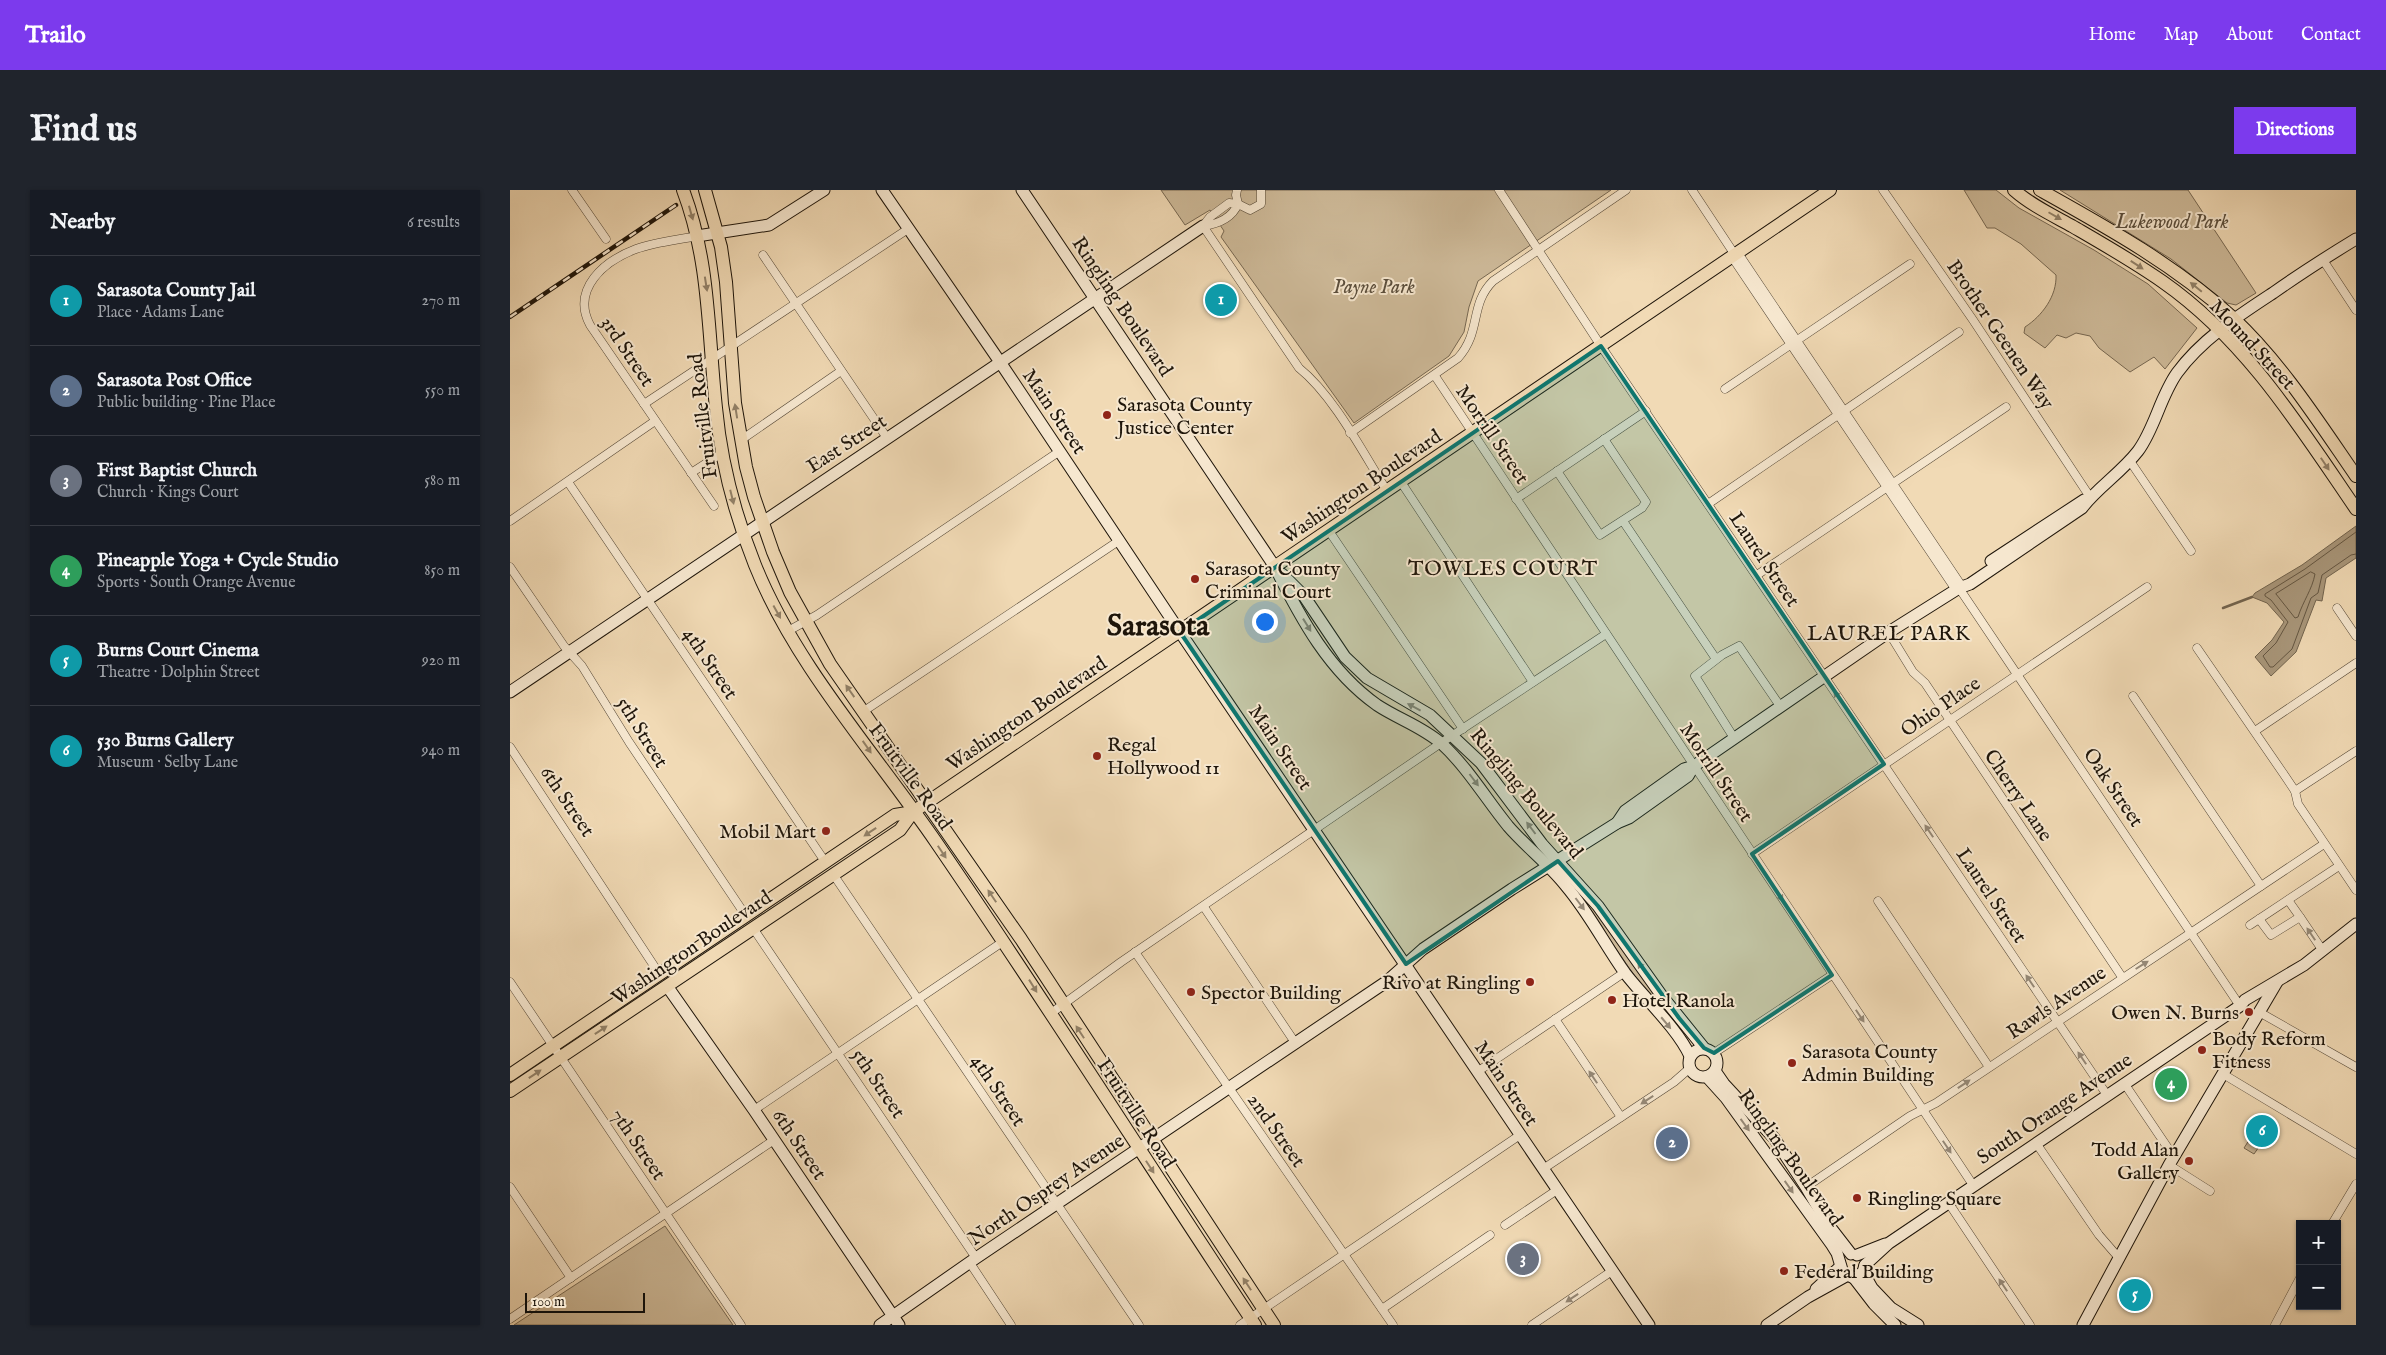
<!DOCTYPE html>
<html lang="en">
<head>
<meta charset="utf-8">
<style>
  :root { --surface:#171b24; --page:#20242c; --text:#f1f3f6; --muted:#9ea1a6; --line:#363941; --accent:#7c3aed }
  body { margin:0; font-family:"IM FELL English",serif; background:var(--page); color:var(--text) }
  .controls { position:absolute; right:15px; bottom:15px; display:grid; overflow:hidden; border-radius:0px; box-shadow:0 1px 4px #0004 }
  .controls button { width:45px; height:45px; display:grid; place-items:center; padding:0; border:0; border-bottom:1px solid var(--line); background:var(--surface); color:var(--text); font:25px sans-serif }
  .scale { position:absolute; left:15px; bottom:12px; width:120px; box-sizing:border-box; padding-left:5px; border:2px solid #1e150a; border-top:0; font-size:14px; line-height:18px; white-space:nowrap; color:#1e150a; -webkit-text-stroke:4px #f6e7cf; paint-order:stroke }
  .you { position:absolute; left:754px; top:431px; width:18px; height:18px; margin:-12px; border:4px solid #fff; border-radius:50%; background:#1a73e8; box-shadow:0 0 0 8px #1a73e833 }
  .badge { display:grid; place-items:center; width:32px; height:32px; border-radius:50%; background:var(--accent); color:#fff; font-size:16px; font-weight:700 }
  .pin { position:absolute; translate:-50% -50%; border:2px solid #fff; box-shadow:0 1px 5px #0006 }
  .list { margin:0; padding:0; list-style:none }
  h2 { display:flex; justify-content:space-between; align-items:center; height:65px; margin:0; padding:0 20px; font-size:21px }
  h2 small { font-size:16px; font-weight:400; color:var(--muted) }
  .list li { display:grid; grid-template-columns:32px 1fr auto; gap:15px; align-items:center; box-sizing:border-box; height:90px; padding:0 20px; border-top:1px solid var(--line) }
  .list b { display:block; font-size:19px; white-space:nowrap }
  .list p { margin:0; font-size:16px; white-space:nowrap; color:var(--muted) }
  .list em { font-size:16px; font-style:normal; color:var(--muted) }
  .map { position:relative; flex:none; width:1846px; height:1135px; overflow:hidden; border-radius:0px }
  header { display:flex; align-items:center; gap:30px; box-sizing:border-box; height:70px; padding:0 25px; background:var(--accent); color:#fff }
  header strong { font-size:24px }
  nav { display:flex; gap:28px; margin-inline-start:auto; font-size:18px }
  .intro { display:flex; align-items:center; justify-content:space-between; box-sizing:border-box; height:120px; padding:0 30px }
  h1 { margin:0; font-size:35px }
  .button { padding:12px 22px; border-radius:0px; background:var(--accent); color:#fff; font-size:18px; font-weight:700 }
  main { display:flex; gap:30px; padding:0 30px }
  aside { flex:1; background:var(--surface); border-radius:0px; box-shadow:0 1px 4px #0004 }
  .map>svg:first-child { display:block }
  .green { fill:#cdb998; stroke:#766751 }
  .water { fill:#a9977b; stroke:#71634e }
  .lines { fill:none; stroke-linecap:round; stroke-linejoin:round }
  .shore { stroke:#645642; stroke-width:1 }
  .stream { stroke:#71634e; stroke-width:2.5 }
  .street-casing { stroke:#534635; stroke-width:9 }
  .secondary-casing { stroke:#1e150a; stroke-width:13 }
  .primary-casing { stroke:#1e150a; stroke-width:14 }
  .street { stroke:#f6e7cf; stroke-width:8 }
  .secondary { stroke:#f6e7cf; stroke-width:11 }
  .primary { stroke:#f1dab5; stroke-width:12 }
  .rail-casing { stroke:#1e150a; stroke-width:4.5 }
  .rail { stroke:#f6e7cf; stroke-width:2.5; stroke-dasharray:8; stroke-linecap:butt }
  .oneway { fill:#928168 }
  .oneway2 { fill:#958876 }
  .marked { fill:#0f766e; fill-opacity:0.2; stroke:#0f766e; stroke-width:4; stroke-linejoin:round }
  .poi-dot { fill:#8f2418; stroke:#f6e7cf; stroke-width:2 }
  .labels { text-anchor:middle; stroke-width:4; stroke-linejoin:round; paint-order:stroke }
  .park-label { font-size:20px; font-style:italic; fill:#5b4e3c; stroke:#f6e7cf }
  .street-label { font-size:20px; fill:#1e150a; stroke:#f6e7cf }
  .poi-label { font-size:20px; fill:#1e150a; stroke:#f6e7cf; text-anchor:start }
  .neighbourhood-label { font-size:21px; letter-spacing:1px; fill:#1e150a; stroke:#f6e7cf }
  .town-label { font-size:30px; font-weight:bold; fill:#1e150a; stroke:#f6e7cf }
</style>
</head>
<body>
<header>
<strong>Trailo</strong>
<nav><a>Home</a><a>Map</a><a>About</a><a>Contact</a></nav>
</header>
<div class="intro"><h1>Find us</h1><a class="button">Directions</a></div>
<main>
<aside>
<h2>Nearby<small>6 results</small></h2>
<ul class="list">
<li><span class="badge" style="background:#0f9aa8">1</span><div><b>Sarasota County Jail</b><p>Place · Adams Lane</p></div><em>270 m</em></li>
<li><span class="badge" style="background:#5c6f8a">2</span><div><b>Sarasota Post Office</b><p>Public building · Pine Place</p></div><em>550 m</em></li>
<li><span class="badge" style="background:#6b7280">3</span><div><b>First Baptist Church</b><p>Church · Kings Court</p></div><em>580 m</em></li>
<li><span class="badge" style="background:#2e9e5b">4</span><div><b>Pineapple Yoga + Cycle Studio</b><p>Sports · South Orange Avenue</p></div><em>850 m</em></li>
<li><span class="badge" style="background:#0f9aa8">5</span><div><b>Burns Court Cinema</b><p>Theatre · Dolphin Street</p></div><em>920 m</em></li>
<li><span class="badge" style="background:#0f9aa8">6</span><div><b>530 Burns Gallery</b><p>Museum · Selby Lane</p></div><em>940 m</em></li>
</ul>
</aside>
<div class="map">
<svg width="1846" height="1135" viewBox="0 0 1846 1135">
  <rect width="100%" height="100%" fill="#f1dab5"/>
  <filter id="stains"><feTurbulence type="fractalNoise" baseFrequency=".004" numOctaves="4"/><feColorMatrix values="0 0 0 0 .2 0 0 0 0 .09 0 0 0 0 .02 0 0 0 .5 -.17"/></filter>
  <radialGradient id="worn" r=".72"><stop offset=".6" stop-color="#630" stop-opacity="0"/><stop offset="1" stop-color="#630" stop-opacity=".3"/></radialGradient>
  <g class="green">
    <path d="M651 0H1101L968 91 959 117 954 142 939 166 844 233 711 47 714 41 700 20 675 35Z"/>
    <path d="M1454 0H1486L1509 18 1584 60 1638 94 1687 138 1655 179 1644 167 1620 182 1589 158 1580 146 1566 143 1556 148 1547 145 1535 158 1514 143 1515 137C1532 126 1547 106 1546 85L1511 54 1485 38H1477Z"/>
    <path d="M1550 0H1678L1746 103 1726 115 1717 113 1661 69Z"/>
    <path d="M1072 705 1100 736 1169 830 1166 834 1135 801 1070 706Z"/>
    <path d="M1743 944 1753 951 1744 964 1734 958Z"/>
    <path d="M155 1036 223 1135H4Z"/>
  </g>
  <path class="water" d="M1846 336V368L1816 388 1812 411 1806 410 1786 462 1761 486 1745 467 1762 450 1774 432 1757 413 1742 407 1745 403 1792 375Z"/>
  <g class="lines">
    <g class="shore">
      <path d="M1846 342 1795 379 1755 404V406L1761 410 1778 432 1766 453 1753 466 1760 477H1763L1782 459 1801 408 1808 403 1812 385 1841 365 1846 364"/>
      <path d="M1801 382 1805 384C1802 400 1793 411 1788 427L1785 428 1766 404Z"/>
    </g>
    <path class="stream" d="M1713 418 1742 407"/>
    <g class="street-casing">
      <g id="street">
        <path d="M62 0 96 49"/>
        <path d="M727 0 726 5 728 14 740 20 751 14V0"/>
        <path d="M989 0 1091 156 1597 905"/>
        <path d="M1182 0 1225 65"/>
        <path d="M1373 0 1463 130 1580 307"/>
        <path d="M719 13 728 14C722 28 708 34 693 36L700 27Z"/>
        <path d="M693 36 789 178C824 206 853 263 877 301"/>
        <path d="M187 46C167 50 145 52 126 59 94 71 61 99 80 135L204 316"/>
        <path d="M1228 63 1451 395"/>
        <path d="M253 65 377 248"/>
        <path d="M1222 67 1446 400"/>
        <path d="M1813 70 1846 120"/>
        <path d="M925 186 1463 995"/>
        <path d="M1215 199 1400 74"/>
        <path d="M134 214 398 39"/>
        <path d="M840 243 948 168C972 141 959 115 983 91L1116 0"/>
        <path d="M231 250 331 181"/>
        <path d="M1620 271 1681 361"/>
        <path d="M1047 281 1090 345 1132 318 1136 312 1094 249"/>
        <path d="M181 283 212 263"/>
        <path d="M58 292 316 673"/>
        <path d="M891 292 1023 492"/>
        <path d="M1006 309 1136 221"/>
        <path d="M1198 314 1449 142"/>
        <path d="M0 331 145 231"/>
        <path d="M1113 331 1206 469"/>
        <path d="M819 341 953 539"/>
        <path d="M0 377 54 456 72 476 119 552 236 726"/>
        <path d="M1247 385 1496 217"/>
        <path d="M1449 398 1730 816"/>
        <path d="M1827 418 1846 446"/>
        <path d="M278 441 307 425 550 261"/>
        <path d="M1379 443 1403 482 1415 493 1612 787"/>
        <path d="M1687 458 1775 586 1785 601 1788 614 1846 700"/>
        <path d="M1623 506 1751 696"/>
        <path d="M354 521 610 350"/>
        <path d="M1745 541 1846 473"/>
        <path d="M1224 548 1185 486 1212 465 1229 456 1270 516"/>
        <path d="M0 557 150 785"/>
        <path d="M1785 601 1846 561"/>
        <path d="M1242 664 1637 397"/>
        <path d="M323 684 629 1135"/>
        <path d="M1368 711 1479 877"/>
        <path d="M694 717 786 854"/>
        <path d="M1790 727 1813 761"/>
        <path d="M1749 729 1761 745 1790 727 1778 710"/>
        <path d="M1740 735 1829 676"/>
        <path d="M243 738 466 1068"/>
        <path d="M625 762 883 1135"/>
        <path d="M0 792 231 1135"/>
        <path d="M1749 822 1846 877"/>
        <path d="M540 824 611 772 931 553 1096 444"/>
        <path d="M1045 829 1111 927"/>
        <path d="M1204 863 1322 785"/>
        <path d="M967 882 1115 782"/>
        <path d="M1713 884 1846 964"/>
        <path d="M1614 893 1664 967"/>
        <path d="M244 920 494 751"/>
        <path d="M1526 953 1589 1045 1609 1068"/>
        <path d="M1659 975 1700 1001"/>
        <path d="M1033 979 1164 892 1180 878"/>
        <path d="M0 997 61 1088"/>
        <path d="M1296 997 1400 926 1426 913 1814 654"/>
        <path d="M1438 1012 1520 1135"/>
        <path d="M1822 1034 1846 994"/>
        <path d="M995 1035 1047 1000"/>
        <path d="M460 1073 501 1135"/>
        <path d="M872 1119 980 1045"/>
        <path d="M0 1129 264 950"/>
        <path d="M730 1135 1010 945"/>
        <path d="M1022 1135 1102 1081"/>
        <path d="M1765 1135 1790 1088"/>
      </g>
    </g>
    <g class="secondary-casing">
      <g id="secondary">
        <path d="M372 0 490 172 670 442 1139 1135"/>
        <path d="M512 0 765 377C791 429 819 481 867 515 888 529 913 537 932 554 958 578 976 609 998 636 1016 657 1039 674 1056 696 1079 723 1095 755 1115 783 1135 809 1167 838 1180 866"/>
        <path d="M187 46 259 35 314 0"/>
        <path d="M1481 371 1574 310"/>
        <path d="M772 384 794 406 835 467 857 488 920 525 971 573 1032 654 1088 716 1152 806 1194 858"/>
        <path d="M0 502 693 36"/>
        <path d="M1107 633 1115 621 1174 579 1184 576 1379 442 1449 398 1460 394 1572 318C1588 297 1611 283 1628 261 1645 238 1650 207 1667 183 1692 149 1728 126 1763 103 1790 84 1818 66 1846 49"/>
        <path d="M157 796 244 920 389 1135"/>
        <circle cx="1193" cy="873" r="14"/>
        <path d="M1205 881 1214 894 1264 948 1296 997 1317 1033 1341 1064"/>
        <path d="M1197 887 1216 908 1322 1055 1327 1063 1333 1083 1344 1088 1353 1082 1355 1075"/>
        <path d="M1347 1065 1375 1054"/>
        <path d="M1355 1075 1379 1053 1730 816 1735 810 1794 775 1846 734"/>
        <path d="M1353 1082 1362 1098 1381 1118 1408 1135"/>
        <path d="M1344 1088 1364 1114 1385 1135"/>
        <path d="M1306 1099 1330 1077"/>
        <path d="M370 1135 466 1068 876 792 913 759 1002 699 1107 633 1119 628 1178 586 1184 576"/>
        <path d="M1257 1135 1298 1107 1336 1086"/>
        <path d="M1573 1135 1659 975 1767 792"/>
      </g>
    </g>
    <g class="primary-casing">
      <g id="primary">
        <path d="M173 0C200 71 198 144 206 218 211 272 225 325 245 375 285 475 365 563 426 652 535 811 638 974 745 1135"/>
        <path d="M195 0 211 57 216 92 225 213 236 277 244 307 263 362 280 402 320 474 511 749 764 1135"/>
        <path d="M1504 0C1521 15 1542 25 1562 36 1593 54 1623 71 1653 92 1736 150 1790 237 1846 319"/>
        <path d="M1530 0C1598 38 1665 75 1723 128 1772 174 1808 231 1846 286"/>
        <path d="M0 885 385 625 403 622"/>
        <path d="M0 901 390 640 403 622 1320 0"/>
      </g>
    </g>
    <use href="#street" class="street"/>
    <use href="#secondary" class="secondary"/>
    <use href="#primary" class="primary"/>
    <g class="rail-casing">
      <path id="rail" d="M0 127 166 15"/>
    </g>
    <use href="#rail" class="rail"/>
  </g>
  <defs><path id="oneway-solid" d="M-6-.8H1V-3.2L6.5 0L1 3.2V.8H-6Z" transform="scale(1.25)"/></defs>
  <g class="oneway">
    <use href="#oneway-solid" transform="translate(181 23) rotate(74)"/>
    <use href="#oneway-solid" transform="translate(1545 26) rotate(30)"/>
    <use href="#oneway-solid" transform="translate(1627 75) rotate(33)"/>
    <use href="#oneway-solid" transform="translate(196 94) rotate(81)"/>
    <use href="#oneway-solid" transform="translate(1686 97) rotate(-141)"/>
    <use href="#oneway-solid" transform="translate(226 221) rotate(-99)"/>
    <use href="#oneway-solid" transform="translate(1815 274) rotate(56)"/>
    <use href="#oneway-solid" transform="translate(222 307) rotate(76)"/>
    <use href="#oneway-solid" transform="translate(267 422) rotate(61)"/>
    <use href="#oneway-solid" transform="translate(340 501) rotate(-125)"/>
    <use href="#oneway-solid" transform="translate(357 557) rotate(55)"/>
    <use href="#oneway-solid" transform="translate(360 642) rotate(146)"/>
    <use href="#oneway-solid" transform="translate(432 662) rotate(56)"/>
    <use href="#oneway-solid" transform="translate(482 706) rotate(-124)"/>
    <use href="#oneway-solid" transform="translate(523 796) rotate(58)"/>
    <use href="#oneway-solid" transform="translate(91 840) rotate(-34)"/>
    <use href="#oneway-solid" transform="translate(570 842) rotate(-123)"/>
    <use href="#oneway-solid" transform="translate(25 884) rotate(-34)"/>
    <use href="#oneway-solid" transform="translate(640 977) rotate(57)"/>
    <use href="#oneway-solid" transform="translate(737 1094) rotate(-123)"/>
  </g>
  <g class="oneway2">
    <use href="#oneway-solid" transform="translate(797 435) rotate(58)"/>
    <use href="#oneway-solid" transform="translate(1328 507) rotate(-124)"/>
    <use href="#oneway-solid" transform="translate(904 517) rotate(-152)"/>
    <use href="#oneway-solid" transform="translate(964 590) rotate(53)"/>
    <use href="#oneway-solid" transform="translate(1021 638) rotate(-127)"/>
    <use href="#oneway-solid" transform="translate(1419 641) rotate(-124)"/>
    <use href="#oneway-solid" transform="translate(1269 705) rotate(57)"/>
    <use href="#oneway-solid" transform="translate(1070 714) rotate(53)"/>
    <use href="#oneway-solid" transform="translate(1801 744) rotate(-124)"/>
    <use href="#oneway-solid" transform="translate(1632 775) rotate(-32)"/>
    <use href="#oneway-solid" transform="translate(1132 778) rotate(-125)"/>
    <use href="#oneway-solid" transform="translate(1520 791) rotate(-124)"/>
    <use href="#oneway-solid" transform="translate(1350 826) rotate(56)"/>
    <use href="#oneway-solid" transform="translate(1156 833) rotate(50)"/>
    <use href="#oneway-solid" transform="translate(1572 868) rotate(-124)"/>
    <use href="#oneway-solid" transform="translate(1083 887) rotate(-124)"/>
    <use href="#oneway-solid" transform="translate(1454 894) rotate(-34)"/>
    <use href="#oneway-solid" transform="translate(1137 910) rotate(147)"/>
    <use href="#oneway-solid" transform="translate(1235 935) rotate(54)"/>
    <use href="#oneway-solid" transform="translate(1437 957) rotate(56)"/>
    <use href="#oneway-solid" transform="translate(1279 997) rotate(55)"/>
    <use href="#oneway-solid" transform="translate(1493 1095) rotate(-124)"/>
    <use href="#oneway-solid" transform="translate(1062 1108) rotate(146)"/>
  </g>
  <path class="marked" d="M1091 156 1374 574 1242 664 1322 785 1204 863 1194 858 1169 828 1088 716 1048 671 896 774 670 442Z"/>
  <g class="poi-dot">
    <circle cx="597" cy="225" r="5"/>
    <circle cx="685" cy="389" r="5"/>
    <circle cx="587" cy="566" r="5"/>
    <circle cx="316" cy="641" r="5"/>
    <circle cx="1020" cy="792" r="5"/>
    <circle cx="681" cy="802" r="5"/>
    <circle cx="1102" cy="810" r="5"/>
    <circle cx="1739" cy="822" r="5"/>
    <circle cx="1692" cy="860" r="5"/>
    <circle cx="1282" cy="873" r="5"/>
    <circle cx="1679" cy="971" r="5"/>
    <circle cx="1347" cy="1008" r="5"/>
    <circle cx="1274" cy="1081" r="5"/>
  </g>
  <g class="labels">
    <g class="park-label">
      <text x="1662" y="38">Lukewood Park</text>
      <text x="864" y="103">Payne Park</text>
    </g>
    <g class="street-label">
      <text transform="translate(613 116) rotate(56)" y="7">Ringling Boulevard</text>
      <text transform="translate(1491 144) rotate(56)" y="7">Brother Geenen Way</text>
      <text transform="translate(1743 154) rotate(47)" y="7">Mound Street</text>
      <text transform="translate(118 161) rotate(56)" y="7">3rd Street</text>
      <text transform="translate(545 221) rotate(56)" y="7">Main Street</text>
      <text transform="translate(192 226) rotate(-97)" y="7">Fruitville Road</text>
      <text transform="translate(983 244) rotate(56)" y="7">Morrill Street</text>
      <text transform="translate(336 253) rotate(-33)" y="7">East Street</text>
      <text transform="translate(851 296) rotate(-34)" y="7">Washington Boulevard</text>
      <text transform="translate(1255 369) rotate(56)" y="7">Laurel Street</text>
      <text transform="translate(201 473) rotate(56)" y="7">4th Street</text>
      <text transform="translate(1430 516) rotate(-34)" y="7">Ohio Place</text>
      <text transform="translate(516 523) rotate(-34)" y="7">Washington Boulevard</text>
      <text transform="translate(133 542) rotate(58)" y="7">5th Street</text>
      <text transform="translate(771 557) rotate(56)" y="7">Main Street</text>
      <text transform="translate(1207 582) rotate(56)" y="7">Morrill Street</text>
      <text transform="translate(401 586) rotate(54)" y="7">Fruitville Road</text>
      <text transform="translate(1604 597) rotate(56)" y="7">Oak Street</text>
      <text transform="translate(1017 603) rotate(50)" y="7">Ringling Boulevard</text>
      <text transform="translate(1509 605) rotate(56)" y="7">Cherry Lane</text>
      <text transform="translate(58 611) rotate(56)" y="7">6th Street</text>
      <text transform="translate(1482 705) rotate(56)" y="7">Laurel Street</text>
      <text transform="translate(181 757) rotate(-34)" y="7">Washington Boulevard</text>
      <text transform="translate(1546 812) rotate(-34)" y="7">Rawls Avenue</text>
      <text transform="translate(369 893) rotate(56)" y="7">5th Street</text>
      <text transform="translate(997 893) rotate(56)" y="7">Main Street</text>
      <text transform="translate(489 900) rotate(56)" y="7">4th Street</text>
      <text transform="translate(1544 918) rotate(-34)" y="7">South Orange Avenue</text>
      <text transform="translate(627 923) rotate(57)" y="7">Fruitville Road</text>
      <text transform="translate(767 940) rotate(55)" y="7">2nd Street</text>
      <text transform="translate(129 954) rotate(56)" y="7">7th Street</text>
      <text transform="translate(290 954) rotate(56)" y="7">6th Street</text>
      <text transform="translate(1281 967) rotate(54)" y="7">Ringling Boulevard</text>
      <text transform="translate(536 999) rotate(-34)" y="7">North Osprey Avenue</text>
    </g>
    <g class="poi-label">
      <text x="607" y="221">Sarasota County<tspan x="607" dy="23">Justice Center</tspan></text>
      <text x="695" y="385">Sarasota County<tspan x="695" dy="23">Criminal Court</tspan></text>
      <text x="597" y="561">Regal<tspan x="597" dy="23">Hollywood 11</tspan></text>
      <text x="306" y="648" text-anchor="end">Mobil Mart</text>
      <text x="1010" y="799" text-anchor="end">Rivo at Ringling</text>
      <text x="691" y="809">Spector Building</text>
      <text x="1112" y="817">Hotel Ranola</text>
      <text x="1729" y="829" text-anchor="end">Owen N. Burns</text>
      <text x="1702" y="855">Body Reform<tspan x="1702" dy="23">Fitness</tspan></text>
      <text x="1292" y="868">Sarasota County<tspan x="1292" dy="23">Admin Building</tspan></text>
      <text x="1669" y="966" text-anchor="end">Todd Alan<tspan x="1669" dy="23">Gallery</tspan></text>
      <text x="1357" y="1015">Ringling Square</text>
      <text x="1284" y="1088">Federal Building</text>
    </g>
    <g class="neighbourhood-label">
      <text x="993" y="385">TOWLES COURT</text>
      <text x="1379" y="450">LAUREL PARK</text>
    </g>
    <g class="town-label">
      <text x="648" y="445">Sarasota</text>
    </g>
  </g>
  <rect width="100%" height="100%" filter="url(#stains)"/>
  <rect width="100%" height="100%" fill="url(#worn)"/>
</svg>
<div class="controls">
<button>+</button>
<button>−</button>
</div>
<div class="scale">100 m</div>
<div class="you"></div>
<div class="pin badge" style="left:711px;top:110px;background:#0f9aa8">1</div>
<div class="pin badge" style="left:1162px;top:953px;background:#5c6f8a">2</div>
<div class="pin badge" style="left:1013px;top:1069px;background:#6b7280">3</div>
<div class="pin badge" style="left:1661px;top:894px;background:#2e9e5b">4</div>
<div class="pin badge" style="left:1625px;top:1105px;background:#0f9aa8">5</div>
<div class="pin badge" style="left:1752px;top:941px;background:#0f9aa8">6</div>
</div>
</main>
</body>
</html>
